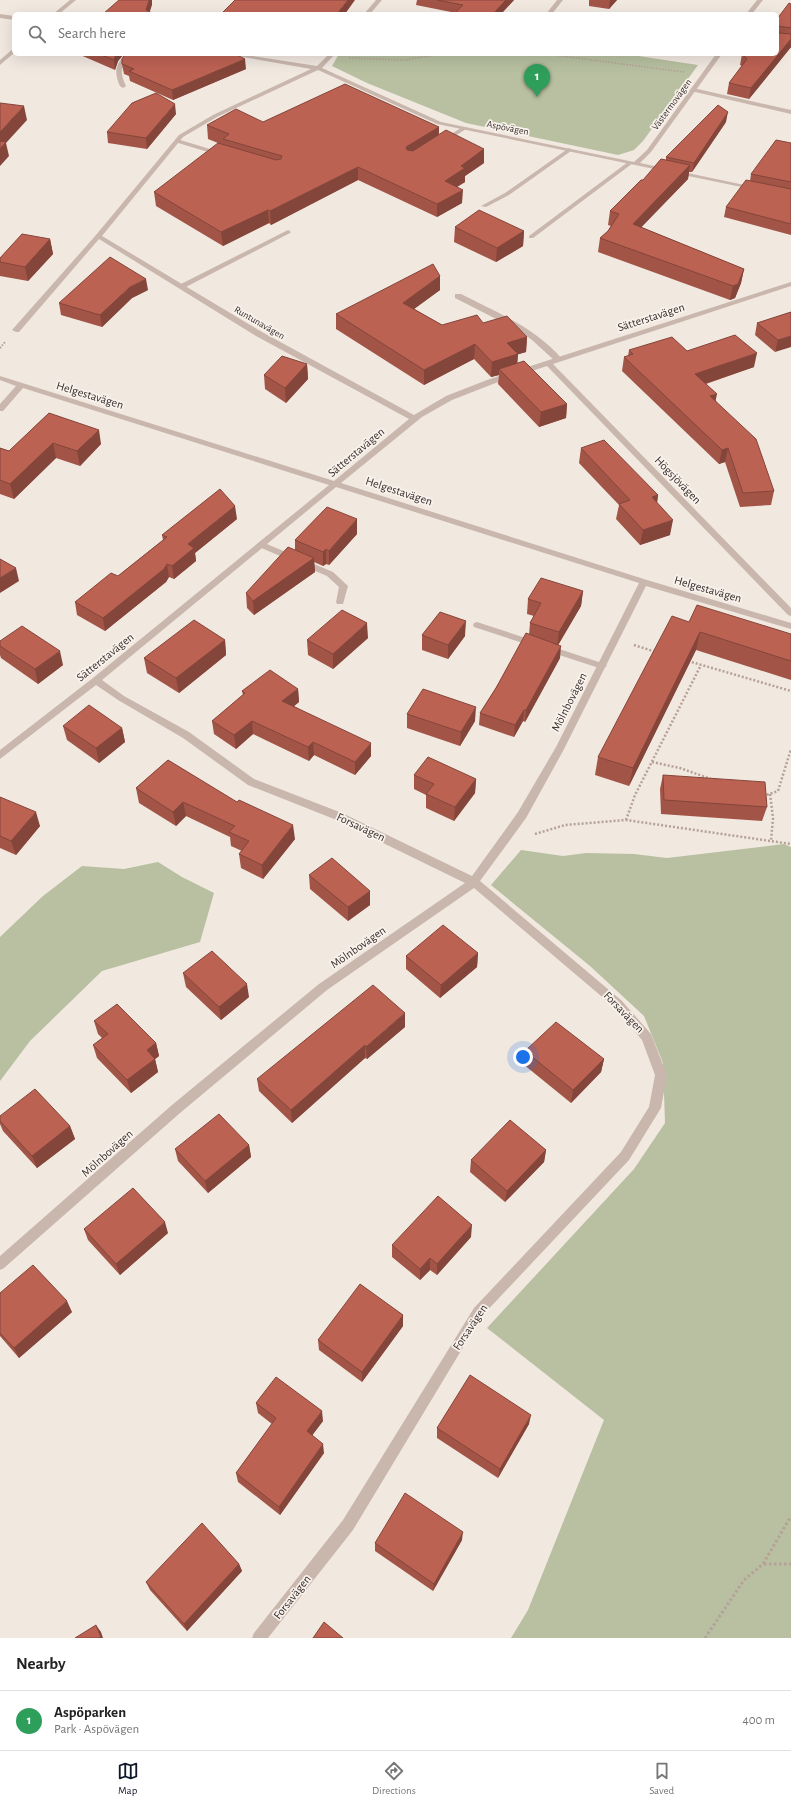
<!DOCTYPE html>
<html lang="en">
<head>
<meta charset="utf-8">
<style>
  :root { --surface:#fff; --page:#f2f2f2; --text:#222; --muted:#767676; --line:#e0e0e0; --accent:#111827 }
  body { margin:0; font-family:"Alegreya Sans",sans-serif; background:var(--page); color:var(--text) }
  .you { position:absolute; left:523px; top:1057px; width:14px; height:14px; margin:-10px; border:3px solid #fff; border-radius:50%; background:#1a73e8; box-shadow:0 0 0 6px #1a73e833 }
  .badge { display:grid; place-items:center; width:26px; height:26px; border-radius:50%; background:var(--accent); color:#fff; font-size:13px; font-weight:700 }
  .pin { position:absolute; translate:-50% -33px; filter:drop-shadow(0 1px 2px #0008) }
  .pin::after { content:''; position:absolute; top:21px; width:14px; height:12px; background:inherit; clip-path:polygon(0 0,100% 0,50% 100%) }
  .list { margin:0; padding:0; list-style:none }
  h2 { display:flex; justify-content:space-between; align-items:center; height:52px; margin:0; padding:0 16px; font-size:17px }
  h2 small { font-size:13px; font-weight:400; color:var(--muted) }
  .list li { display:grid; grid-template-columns:26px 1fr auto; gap:12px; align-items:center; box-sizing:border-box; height:60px; padding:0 16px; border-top:1px solid var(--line) }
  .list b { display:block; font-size:15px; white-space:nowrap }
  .list p { margin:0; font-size:13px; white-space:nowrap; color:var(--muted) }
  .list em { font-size:13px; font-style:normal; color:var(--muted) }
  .icon { flex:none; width:22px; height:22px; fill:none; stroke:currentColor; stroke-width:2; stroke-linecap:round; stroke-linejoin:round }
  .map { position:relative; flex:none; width:791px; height:1638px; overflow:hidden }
  .search { position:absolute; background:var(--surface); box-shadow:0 4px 16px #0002; left:12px; right:12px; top:12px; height:44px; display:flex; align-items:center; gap:10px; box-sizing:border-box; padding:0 14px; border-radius:6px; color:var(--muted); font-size:15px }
  .sheet { height:112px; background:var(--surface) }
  nav { display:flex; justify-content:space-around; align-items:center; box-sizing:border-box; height:56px; border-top:1px solid var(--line); background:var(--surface); font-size:11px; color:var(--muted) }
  nav a { display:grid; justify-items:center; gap:2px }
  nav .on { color:var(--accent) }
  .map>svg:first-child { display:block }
  .green { fill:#b8c0a1 }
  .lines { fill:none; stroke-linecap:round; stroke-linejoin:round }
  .path-far3 { stroke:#b5a197; stroke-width:1.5; stroke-dasharray:1.5 1.5; stroke-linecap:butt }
  .path-far2 { stroke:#b5a197; stroke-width:2; stroke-dasharray:1.5 1.5; stroke-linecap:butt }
  .path-far1 { stroke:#b5a197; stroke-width:2.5; stroke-dasharray:2 2; stroke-linecap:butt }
  .path { stroke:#b5a197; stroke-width:3; stroke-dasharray:2.5 2.5; stroke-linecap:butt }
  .lane { fill:#c9b7ad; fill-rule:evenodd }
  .street { fill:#c9b7ad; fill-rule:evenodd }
  .wall { fill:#a25447 }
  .shaded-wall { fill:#84453a }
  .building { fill:#bc6253; stroke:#84453a }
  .labels { text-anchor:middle; stroke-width:3.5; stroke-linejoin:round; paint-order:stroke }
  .far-street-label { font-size:10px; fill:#382e2b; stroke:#f9f2ec }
  .street-label { font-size:12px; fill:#382e2b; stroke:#f9f2ec }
</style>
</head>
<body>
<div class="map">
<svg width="791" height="1638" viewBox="0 0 791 1638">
  <rect width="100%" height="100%" fill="#f1e8e0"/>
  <g class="green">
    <path d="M339 54H625L698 65 643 141 634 150 618 155 466 123 367 83 332 66Z"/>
    <path d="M784 844 791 847V1638H511L528 1610 604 1420 487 1328 634 1169 665 1123 663 1063 644 1016 590 966 491 885 521 850 563 856 586 853 634 854 667 858Z"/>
    <path d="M158 862 182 877 214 893 200 942 102 971 30 1041 0 1081V937L43 896 82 866 124 869Z"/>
  </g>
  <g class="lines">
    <g class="path-far3">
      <path d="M546 54 684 72"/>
      <path d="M349 58 404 60 440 54"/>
    </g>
    <path class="path-far2" d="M0 348 5 342"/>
    <g class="path-far1">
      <path d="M634 645 656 652"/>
      <path d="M688 661 791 691"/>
      <path d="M652 762 680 768 711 779"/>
      <path d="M770 794 773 818 771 841"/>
      <path d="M763 796 778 791 791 749"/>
      <path d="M626 820 635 795 701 665"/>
      <path d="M535 834 565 825 626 820 791 844"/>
    </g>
    <g class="path">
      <path d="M764 1564H791"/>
      <path d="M705 1638 744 1580 763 1564 791 1516"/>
    </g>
    <g class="lane">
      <path d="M126 54H132C121 67 119 70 126 86L123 88 120 86C114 72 115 65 126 54Z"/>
      <path d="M693 88 791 110V114L691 91 690 90Z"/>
      <path d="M461 128 466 129 444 143H440V141Z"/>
      <path d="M177 139 223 153 224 154 221 156 175 142V140Z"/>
      <path d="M569 148 571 149V151L509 195 486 207 481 206 505 193Z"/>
      <path d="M628 162 633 163 533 238H529V236Z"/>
      <path d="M288 230 291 232 290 233 184 288 177 286Z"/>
      <path d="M455 294H461C496 312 536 328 562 359L561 361H555L532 340 518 330 455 298Z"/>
      <path d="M262 542 333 572 348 586 343 604H337L336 602 339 587 327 576 259 547 258 545Z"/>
      <path d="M477 622 605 664 607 666 602 669 474 627 473 625 474 623Z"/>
    </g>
    <g class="street">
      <path d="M70 0H76L59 14H53Z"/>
      <path d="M376 0H382L370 14H364Z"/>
      <path d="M557 0H563L552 14H546Z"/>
      <path d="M757 0H763L752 14H746Z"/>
      <path d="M0 14 14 16V20L0 18Z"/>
      <path d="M14 48V53L0 65V60Z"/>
      <path d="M226 54H240L317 66 329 54H335L322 68 441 122 634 162 647 150 716 54H722L651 152 640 163 754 187 756 188V190L437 124 318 70 217 117 183 137 102 236 262 332 414 415 446 396 487 380 791 282V286L553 364 791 608V616L788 615 547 366 493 384 452 400 422 417 341 483 647 580 791 623V629L646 586 563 751 526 818 480 881 622 1001 651 1034 667 1075 661 1108 629 1160 482 1316 353 1530 268 1638H252L254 1633 343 1520 474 1308 621 1152 649 1107 655 1075 642 1040 614 1007 474 888 327 990 180 1113 4 1268 0 1270V1256L172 1105 319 984 465 883 334 819 248 785 183 738 118 700 96 685 0 759V750L93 678 329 485 23 388 3 411H0V404L16 386 0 380V376L334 481 409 419 256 336 99 239 19 332H16L12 330 96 235 179 135 213 115 311 69ZM336 487 639 583 556 747 518 812 472 876 342 813 254 779 189 732 124 696 102 680Z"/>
    </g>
  </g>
  <g class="wall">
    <path d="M417 0H514L501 14H456V13L416 5Z"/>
    <path d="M589 0H617L609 9 589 6Z"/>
    <path d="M791 4V47L749 99 727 94 729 83 742 66 740 65 742 54H777V19Z"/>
    <path d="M78 54H124L118 61 115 70Z"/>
    <path d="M122 64 246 69 173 100 130 81 129 76 124 74Z"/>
    <path d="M176 114 147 149 108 143 107 132Z"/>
    <path d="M263 122 439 127V135L484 149V163L465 176V182L457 187 462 203 437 217 358 180 271 225 269 223 223 246 156 206 154 192 223 145 208 139 207 125Z"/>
    <path d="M726 122 692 172H689L688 179 641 227 744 269 741 283 735 298 730 300 598 252 600 238 608 231 611 226 608 225 610 211 643 180 666 160V157Z"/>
    <path d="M791 143V235L724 217 726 207 750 181 751 174Z"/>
    <path d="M455 227 524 231 523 246 496 262 454 242Z"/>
    <path d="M50 239 53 254 28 281 0 276V258Z"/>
    <path d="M440 276V290L414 309 442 325 483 323 527 337 526 352 518 354 517 363 567 404 566 418 539 427 498 384 499 375 491 377 474 359 424 385 336 329V314Z"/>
    <path d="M148 290 132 298 102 327 61 315 59 303Z"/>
    <path d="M791 312 775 352 755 335 757 323Z"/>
    <path d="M629 350 687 351 754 367 706 384 716 401 774 491 771 505 740 507 725 462 719 464 622 371 624 357 628 356Z"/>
    <path d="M307 364 308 379 286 403 265 389 264 375Z"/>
    <path d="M49 413 101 444 80 466 56 458 14 499 0 494V448L9 451Z"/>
    <path d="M581 448 658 495 657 503 670 535 640 545 616 519 619 505 579 463Z"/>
    <path d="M237 519 195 553 196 561 174 579 169 577 166 582 105 631 77 615 75 602 118 576 163 540 162 535Z"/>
    <path d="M357 534 329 565 326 564 323 566 314 562 315 572 254 615 247 608 246 593 295 550V540Z"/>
    <path d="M583 591 581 606 558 645 560 658 525 722 523 721 514 737 479 725 480 713 529 635 530 623 534 616 527 614 528 599Z"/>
    <path d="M689 622 791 634V680L696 650 629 786 595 775 598 757Z"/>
    <path d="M422 635 465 636 448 659 422 650Z"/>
    <path d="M368 638 333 669 308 655 307 640Z"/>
    <path d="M225 640 226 655 179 693 147 673 144 658Z"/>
    <path d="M0 641 63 665 38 684 1 658 0 655Z"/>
    <path d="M298 689 299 702 294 706 371 756 355 775 314 755 309 761 253 734 236 749 214 734 212 721 243 695 242 691Z"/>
    <path d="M407 714 475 721 460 746 407 728Z"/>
    <path d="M63 726 122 728 125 742 99 763 67 740Z"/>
    <path d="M168 760 295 839 263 879 241 868 239 854 242 851 231 846 230 837 186 816 176 826 139 803 136 788Z"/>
    <path d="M414 775 476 779 475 793 454 821 426 808V795L414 789Z"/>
    <path d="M663 775 767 807 762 821 661 814 660 789Z"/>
    <path d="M0 797 40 826 16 855 0 848Z"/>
    <path d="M309 875 370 905 348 921 310 889Z"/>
    <path d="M478 953 477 967 440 998 406 969V956Z"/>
    <path d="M183 973 249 997 221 1020 186 987Z"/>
    <path d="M94 1021 156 1043 159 1056 155 1059 158 1072 131 1093 97 1058 93 1045 102 1038 98 1034Z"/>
    <path d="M405 1027 367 1059 365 1058 292 1123 259 1091 257 1079Z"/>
    <path d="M525 1051 604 1059 601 1072 571 1103 523 1064Z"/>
    <path d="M0 1116 70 1126 75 1139 37 1168 3 1131 0 1124Z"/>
    <path d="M249 1145 251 1157 208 1193 178 1161 175 1149Z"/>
    <path d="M546 1150 544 1162 505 1202 470 1172 471 1160Z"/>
    <path d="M84 1229 168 1233 120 1275 88 1240Z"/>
    <path d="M471 1237 437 1275 430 1270 420 1280 392 1257V1245Z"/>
    <path d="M0 1293 72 1312 19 1358 0 1336Z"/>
    <path d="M403 1326 362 1382 319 1350 318 1340Z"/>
    <path d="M256 1403 323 1421 312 1435 324 1453 280 1515 238 1482 236 1473 272 1424 258 1413Z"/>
    <path d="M529 1424 498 1478 437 1438V1428Z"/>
    <path d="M462 1540 433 1591 375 1551V1543Z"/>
    <path d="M239 1564 242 1571 187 1631 150 1590 146 1582Z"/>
  </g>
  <g class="shaded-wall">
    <path d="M149 0H152V5L149 14 146 10Z"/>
    <path d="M348 0H355L345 14H337Z"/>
    <path d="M506 0H514L501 14H493Z"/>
    <path d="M610 0H617L609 9Z"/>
    <path d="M791 39V47L749 99 751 88Z"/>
    <path d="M116 54H124L118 61 115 70 114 60Z"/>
    <path d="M245 59 246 69 173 100 172 90Z"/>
    <path d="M175 104 176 114 147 149 146 138Z"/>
    <path d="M24 106 27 120 6 143 9 156 0 166V132Z"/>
    <path d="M728 112 726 122 692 172 694 163Z"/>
    <path d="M439 127 438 140 406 161V147Z"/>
    <path d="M484 149V163L465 176V182L445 194V181L461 166Z"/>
    <path d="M690 165 688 179 631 238 633 224Z"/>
    <path d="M358 167V180L271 225 270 211Z"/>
    <path d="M463 190 462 203 437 217V204Z"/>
    <path d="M268 210 269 223 223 246 221 232Z"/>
    <path d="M524 231 523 246 496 262 497 248Z"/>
    <path d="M50 239 53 254 28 281 25 267Z"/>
    <path d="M744 269 741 283 735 298 730 300 733 286Z"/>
    <path d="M440 276V290L403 317V303Z"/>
    <path d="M146 279 148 290 132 298 102 327 100 315 130 287Z"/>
    <path d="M791 336V347L775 352 778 340Z"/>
    <path d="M527 337 526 352 506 358 507 343Z"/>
    <path d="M475 344 474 359 424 385V370Z"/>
    <path d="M757 353 754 367 692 388 695 374Z"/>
    <path d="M518 354 517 369H499V375L491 377 492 362Z"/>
    <path d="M307 364 308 379 286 403 285 388Z"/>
    <path d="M717 394 714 408 710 396Z"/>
    <path d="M567 404 566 418 539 427 541 412Z"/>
    <path d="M99 430 101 444 80 466 77 451Z"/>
    <path d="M53 443 56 458 14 499 10 484Z"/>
    <path d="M728 448 725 462 719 464 722 450Z"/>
    <path d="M658 495 656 510 652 497Z"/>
    <path d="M235 506 237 519 195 553 196 561 174 579 172 566 188 544Z"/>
    <path d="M357 519V534L329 565V551Z"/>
    <path d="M673 520 670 535 640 545 643 530Z"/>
    <path d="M326 549V564L323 566V552Z"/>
    <path d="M314 558 315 572 254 615 253 601Z"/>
    <path d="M167 564 169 577 166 582 105 631 103 618Z"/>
    <path d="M16 568 19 581 0 593V578Z"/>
    <path d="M583 591 581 606 557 647 559 632Z"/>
    <path d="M466 621 465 636 448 659V645Z"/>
    <path d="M367 623 368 638 333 669V654Z"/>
    <path d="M700 632 696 650 629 786 633 768Z"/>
    <path d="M225 640 226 655 179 693 176 678Z"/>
    <path d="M561 646 560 658 525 722 526 710Z"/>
    <path d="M60 651 63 665 38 684 35 669Z"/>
    <path d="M298 689 299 702 283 715 282 701Z"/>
    <path d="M476 707 475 721 460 746 461 732Z"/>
    <path d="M524 710 523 721 514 737 515 725Z"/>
    <path d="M252 721 253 734 236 749 234 735Z"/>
    <path d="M122 728 125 742 99 763 96 748Z"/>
    <path d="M313 742 314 755 309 761 308 747Z"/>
    <path d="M371 743V756L355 775V762Z"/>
    <path d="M476 779 475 793 454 821 455 807Z"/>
    <path d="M183 802 186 816 176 826 173 812Z"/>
    <path d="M36 812 40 826 16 855 11 841Z"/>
    <path d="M293 825 295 839 263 879 262 865Z"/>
    <path d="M370 891V905L348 921V907Z"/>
    <path d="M478 953 477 967 440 998 441 985Z"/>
    <path d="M247 984 249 997 221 1020 219 1007Z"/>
    <path d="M405 1013V1027L367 1059 366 1047Z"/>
    <path d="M156 1043 159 1056 150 1063 147 1050Z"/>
    <path d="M365 1045V1058L292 1123 291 1110Z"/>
    <path d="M155 1059 158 1072 131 1093 127 1080Z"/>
    <path d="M604 1059 601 1072 571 1103 573 1090Z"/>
    <path d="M70 1126 75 1139 37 1168 32 1156Z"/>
    <path d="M249 1145 251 1157 208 1193 205 1181Z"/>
    <path d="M546 1150 544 1162 505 1202 507 1191Z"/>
    <path d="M165 1222 168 1233 120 1275 116 1264Z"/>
    <path d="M472 1225 471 1237 437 1275V1264Z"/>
    <path d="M430 1258V1270L420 1280V1269Z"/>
    <path d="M67 1301 72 1312 19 1358 14 1348Z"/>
    <path d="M403 1315V1326L362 1382V1372Z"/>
    <path d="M322 1411 323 1421 308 1441 307 1431Z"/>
    <path d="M531 1415 529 1424 498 1478 500 1469Z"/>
    <path d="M323 1444 324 1453 280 1515 279 1507Z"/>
    <path d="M463 1532 462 1540 433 1591 434 1584Z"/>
    <path d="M239 1564 242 1571 187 1631 184 1624Z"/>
    <path d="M96 1625 101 1632 103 1638H101Z"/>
  </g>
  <g class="building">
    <path d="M119 0H149L146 10 154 14H103Z"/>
    <path d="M235 0H348L337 14H221Z"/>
    <path d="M437 0H506L493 14H468L456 12 463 5Z"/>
    <path d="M789 3 791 4V28L778 26 779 33 791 34V39L751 88 729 83 747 59 742 54H777V19Z"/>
    <path d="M99 54H116L114 60Z"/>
    <path d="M125 54H235L245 59 172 90 129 71 134 69 122 64V59Z"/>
    <path d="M345 84 439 127 406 147 407 150 413 151 446 130 484 149 461 166 465 168 445 181 463 190 437 204 358 167 270 211 268 210 221 232 154 192 218 143 276 160 281 159 282 156 223 139 229 134 207 125 236 109 263 122Z"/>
    <path d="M156 93 175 104 146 138 107 132 132 103Z"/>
    <path d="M0 103 24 106 0 132Z"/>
    <path d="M718 105 728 112 694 163 666 157Z"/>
    <path d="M776 140 791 143V182L751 174Z"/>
    <path d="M0 141 6 142 0 149Z"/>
    <path d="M661 159 690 165 633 224 744 269 738 284 733 286 600 238 608 231 619 214 610 211 641 180H643Z"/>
    <path d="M746 180 791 189V224L726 207Z"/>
    <path d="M479 210 524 231 497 248 455 227Z"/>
    <path d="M22 234 50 239 25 267 0 262V258Z"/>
    <path d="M110 257 146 279 130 287 100 315 59 303Z"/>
    <path d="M433 264 440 276 403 303 442 325 477 315 483 323 507 316 527 337 507 343 518 354 492 362 475 344 424 370 336 314Z"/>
    <path d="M791 312V336L778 340 757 323Z"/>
    <path d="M735 335 757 353 695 374 717 394 710 396 756 439 774 491 743 493 728 448 722 450 624 357 633 354 629 350 672 337 687 351Z"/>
    <path d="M282 356 307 364 285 388 264 375Z"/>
    <path d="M524 361 567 404 541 412 499 369Z"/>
    <path d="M49 413 99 430 77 451 53 443 10 484 0 480V448L9 451Z"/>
    <path d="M604 440 658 495 652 497 673 520 643 530 619 504 630 500 581 448Z"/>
    <path d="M220 489 235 506 188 544 194 548 172 566 167 564 164 569 103 618 75 602 111 573 118 576 167 537 162 535Z"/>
    <path d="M327 507 357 519 329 551 326 549 323 552 295 540Z"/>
    <path d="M288 547 314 558 253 601 246 593Z"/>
    <path d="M0 559 16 568 0 578Z"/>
    <path d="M541 578 583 591 559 632 530 623 541 603 528 599Z"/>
    <path d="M697 605 791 634V661L700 632 633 768 598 757 672 616 689 622Z"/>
    <path d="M342 610 367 623 333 654 307 640Z"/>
    <path d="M440 612 466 621 448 645 422 635Z"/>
    <path d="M194 620 225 640 176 678 144 658Z"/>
    <path d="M22 626 60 651 35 669 0 646V641Z"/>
    <path d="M526 633 561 646 526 710H524L515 725 480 713 496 688Z"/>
    <path d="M270 670 298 689 282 701 371 743 355 762 313 742 308 747 252 721 234 735 212 721 245 693 242 691Z"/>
    <path d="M423 689 476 707 461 732 407 714Z"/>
    <path d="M89 705 122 728 96 748 63 726Z"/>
    <path d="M428 757 476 779 455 807 426 794 434 784 414 775Z"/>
    <path d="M168 760 237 802 239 800 293 825 262 865 239 854 249 841 229 832 235 826 183 802 173 812 136 788Z"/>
    <path d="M663 775 765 782 767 807 664 800Z"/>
    <path d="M0 797 36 812 11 841 0 836Z"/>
    <path d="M332 858 370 891 348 907 309 875Z"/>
    <path d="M443 925 478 953 441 985 406 956Z"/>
    <path d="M212 951 247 984 219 1007 183 973Z"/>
    <path d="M373 985 405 1013 366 1047 365 1045 291 1110 257 1079Z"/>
    <path d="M117 1004 156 1043 147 1050 155 1059 127 1080 93 1045 108 1034 94 1021Z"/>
    <path d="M556 1022 604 1059 573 1090 525 1051Z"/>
    <path d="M35 1089 70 1126 32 1156 0 1121V1116Z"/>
    <path d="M219 1114 249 1145 205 1181 175 1149Z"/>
    <path d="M510 1120 546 1150 507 1191 471 1160Z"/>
    <path d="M133 1188 165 1222 116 1264 84 1229Z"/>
    <path d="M438 1196 472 1225 437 1264 430 1258 420 1269 392 1245Z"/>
    <path d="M33 1265 67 1301 14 1348 0 1333V1293Z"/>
    <path d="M360 1284 403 1315 362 1372 318 1340Z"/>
    <path d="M470 1375 531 1415 500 1469 437 1428Z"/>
    <path d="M276 1377 322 1411 307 1431 323 1444 279 1507 236 1473 276 1418 256 1403Z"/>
    <path d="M405 1493 463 1532 434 1584 375 1543Z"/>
    <path d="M202 1523 239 1564 184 1624 146 1582Z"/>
    <path d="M324 1622 343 1638H313Z"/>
    <path d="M96 1625 101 1638H75Z"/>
  </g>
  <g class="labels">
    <g class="far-street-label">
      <text transform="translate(671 104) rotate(-54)" y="4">Västermovägen</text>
      <text transform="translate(508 127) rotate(11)" y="4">Aspövägen</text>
      <text transform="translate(260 322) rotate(30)" y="4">Runtunavägen</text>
    </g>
    <g class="street-label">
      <text transform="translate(651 317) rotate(-18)" y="4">Sätterstavägen</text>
      <text transform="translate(90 395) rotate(17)" y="4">Helgestavägen</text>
      <text transform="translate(356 452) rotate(-40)" y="4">Sätterstavägen</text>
      <text transform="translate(678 480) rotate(46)" y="4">Högsjövägen</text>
      <text transform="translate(399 491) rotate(18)" y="4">Helgestavägen</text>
      <text transform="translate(708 589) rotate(16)" y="4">Helgestavägen</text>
      <text transform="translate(105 657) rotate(-39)" y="4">Sätterstavägen</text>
      <text transform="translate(569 702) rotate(-63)" y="4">Mölnbovägen</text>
      <text transform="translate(361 827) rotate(25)" y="4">Forsavägen</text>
      <text transform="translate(358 947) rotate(-35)" y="4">Mölnbovägen</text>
      <text transform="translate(624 1012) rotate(46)" y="4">Forsavägen</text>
      <text transform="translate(107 1153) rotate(-42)" y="4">Mölnbovägen</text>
      <text transform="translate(470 1327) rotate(-56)" y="4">Forsavägen</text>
      <text transform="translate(292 1597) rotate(-52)" y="4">Forsavägen</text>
    </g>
  </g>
</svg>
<div class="you"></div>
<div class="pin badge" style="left:537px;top:97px;background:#2e9e5b">1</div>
<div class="search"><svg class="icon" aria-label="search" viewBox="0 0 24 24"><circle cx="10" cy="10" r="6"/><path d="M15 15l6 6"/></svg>Search here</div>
</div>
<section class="sheet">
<h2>Nearby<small></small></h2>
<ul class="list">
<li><span class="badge" style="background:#2e9e5b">1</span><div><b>Aspöparken</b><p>Park · Aspövägen</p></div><em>400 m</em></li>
</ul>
</section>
<nav>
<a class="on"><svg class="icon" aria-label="map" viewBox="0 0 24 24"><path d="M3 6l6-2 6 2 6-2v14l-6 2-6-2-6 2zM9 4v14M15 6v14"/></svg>Map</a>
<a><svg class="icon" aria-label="directions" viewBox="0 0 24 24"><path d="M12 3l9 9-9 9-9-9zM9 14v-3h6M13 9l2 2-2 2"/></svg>Directions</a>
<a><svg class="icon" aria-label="saved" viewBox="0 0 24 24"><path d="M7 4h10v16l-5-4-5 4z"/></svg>Saved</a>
</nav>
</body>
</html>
